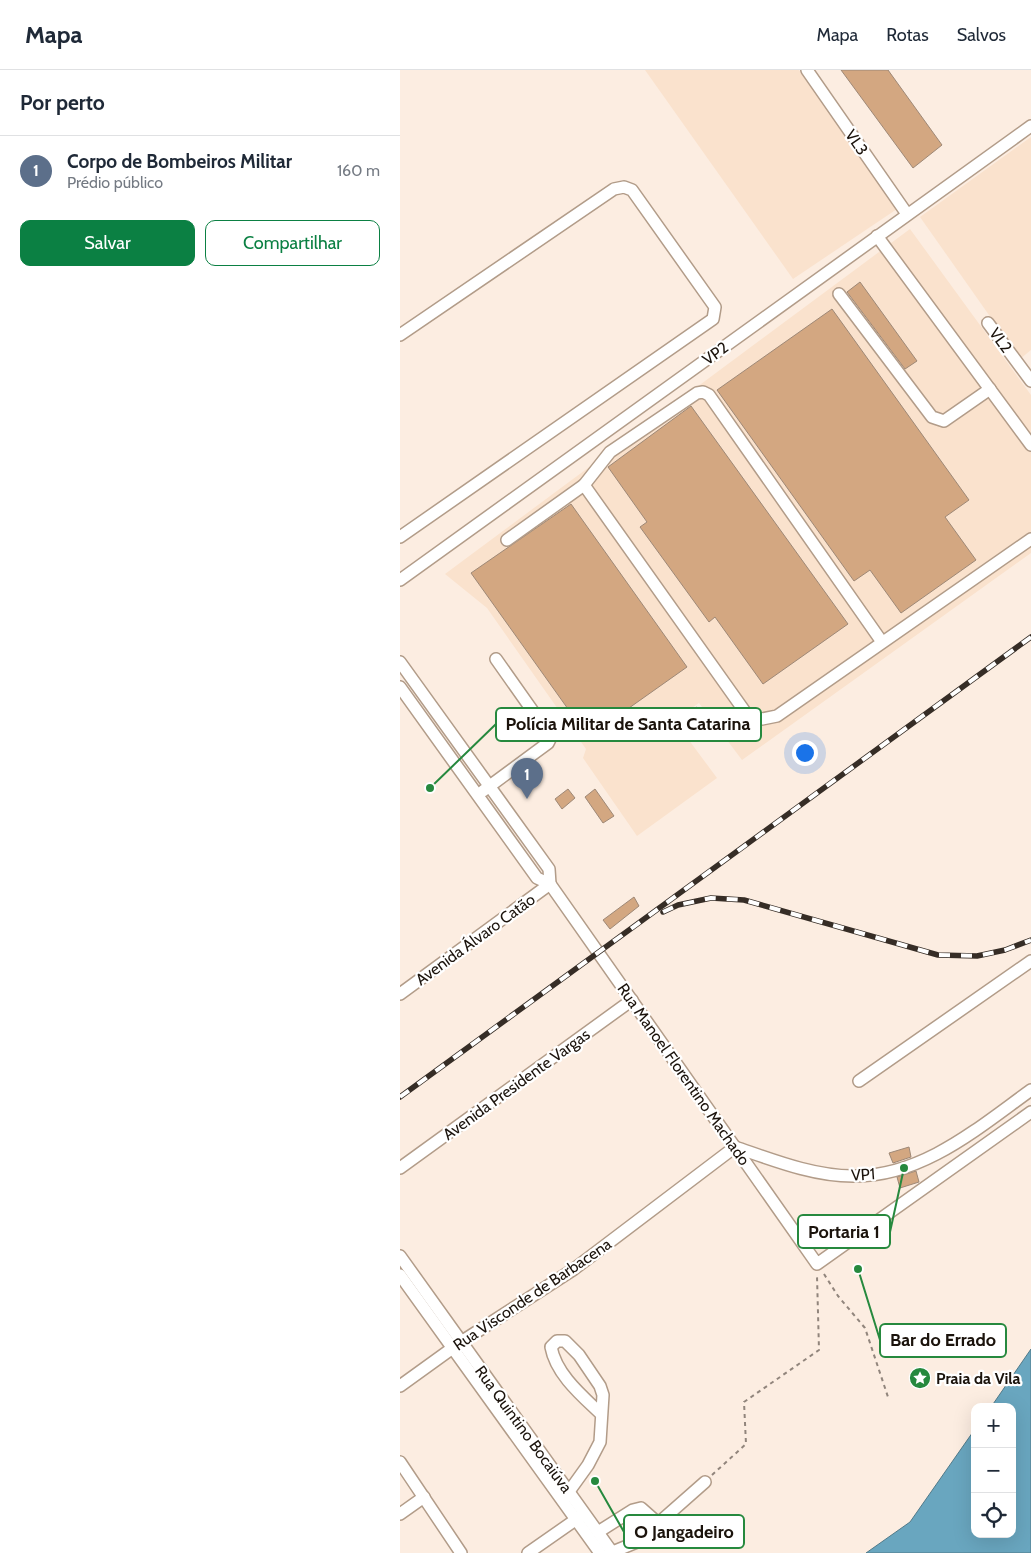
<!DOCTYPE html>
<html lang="pt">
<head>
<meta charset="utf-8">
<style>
  :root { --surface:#fff; --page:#f6f6f7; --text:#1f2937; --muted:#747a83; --line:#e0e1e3; --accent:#0b8043 }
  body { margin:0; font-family:Cabin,sans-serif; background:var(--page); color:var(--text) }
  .controls { position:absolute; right:15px; bottom:15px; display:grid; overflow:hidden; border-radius:10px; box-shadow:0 5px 20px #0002 }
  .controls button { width:45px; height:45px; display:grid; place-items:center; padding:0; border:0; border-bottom:1px solid var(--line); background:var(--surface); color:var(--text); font:25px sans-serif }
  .you { position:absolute; left:404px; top:682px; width:18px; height:18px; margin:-12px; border:4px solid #fff; border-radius:50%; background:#1a73e8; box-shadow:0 0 0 8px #1a73e833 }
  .badge { display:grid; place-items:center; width:32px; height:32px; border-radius:50%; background:var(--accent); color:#fff; font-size:16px; font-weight:700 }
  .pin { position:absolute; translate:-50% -41px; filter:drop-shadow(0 1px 2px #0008) }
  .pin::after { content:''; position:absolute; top:26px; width:18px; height:15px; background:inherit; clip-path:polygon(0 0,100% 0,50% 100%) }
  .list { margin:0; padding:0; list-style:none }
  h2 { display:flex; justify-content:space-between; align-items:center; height:65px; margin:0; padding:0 20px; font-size:21px }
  h2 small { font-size:16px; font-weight:400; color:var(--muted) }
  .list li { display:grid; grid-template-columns:32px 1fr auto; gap:15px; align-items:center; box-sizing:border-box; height:70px; padding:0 20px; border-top:1px solid var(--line) }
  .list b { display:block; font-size:19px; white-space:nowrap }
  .list p { margin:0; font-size:16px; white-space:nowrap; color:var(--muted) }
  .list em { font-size:16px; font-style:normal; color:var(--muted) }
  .actions { display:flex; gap:10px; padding:15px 20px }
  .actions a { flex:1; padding:11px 0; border:1px solid var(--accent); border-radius:10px; text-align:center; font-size:18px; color:var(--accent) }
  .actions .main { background:var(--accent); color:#fff }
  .icon { flex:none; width:28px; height:28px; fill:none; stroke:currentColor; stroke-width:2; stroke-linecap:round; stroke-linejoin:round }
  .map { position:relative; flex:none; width:631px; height:1483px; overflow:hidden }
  header { display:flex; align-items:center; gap:30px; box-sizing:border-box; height:70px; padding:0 25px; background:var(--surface); border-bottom:1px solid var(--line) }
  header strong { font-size:24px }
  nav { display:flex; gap:28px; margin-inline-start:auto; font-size:18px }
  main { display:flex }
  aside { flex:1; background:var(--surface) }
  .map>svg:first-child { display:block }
  .built { fill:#fae2cd }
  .water { fill:#69a6bf; stroke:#527a89 }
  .building { fill:#d3a781; stroke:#9e8876 }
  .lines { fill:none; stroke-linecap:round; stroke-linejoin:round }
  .minor-casing { stroke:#b29c89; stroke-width:14 }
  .path { stroke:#91857c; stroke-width:2; stroke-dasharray:4 4; stroke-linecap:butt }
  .minor { stroke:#fff; stroke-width:11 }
  .rail-casing { stroke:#362d26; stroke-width:5.5 }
  .rail { stroke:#fff; stroke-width:4; stroke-dasharray:11; stroke-linecap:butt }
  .labels { text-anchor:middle; stroke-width:4.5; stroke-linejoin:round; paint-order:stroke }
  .street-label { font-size:16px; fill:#1b130c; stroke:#fff }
  .poi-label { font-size:16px; font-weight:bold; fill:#1b130c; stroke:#fff; text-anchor:start }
  .leader { fill:none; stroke:#26893e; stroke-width:2 }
  .callout-dot { fill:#26893e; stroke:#fff; stroke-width:2 }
  .callout { fill:#fff; stroke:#26893e; stroke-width:2 }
  .callout-label { font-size:18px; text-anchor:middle; font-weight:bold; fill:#1b130c }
</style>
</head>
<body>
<header>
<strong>Mapa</strong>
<nav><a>Mapa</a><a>Rotas</a><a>Salvos</a></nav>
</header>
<main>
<aside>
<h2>Por perto<small></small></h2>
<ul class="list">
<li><span class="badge" style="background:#5c6f8a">1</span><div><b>Corpo de Bombeiros Militar</b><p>Prédio público</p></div><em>160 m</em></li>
</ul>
<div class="actions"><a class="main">Salvar</a><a>Compartilhar</a></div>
</aside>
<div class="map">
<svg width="631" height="1483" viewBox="0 0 631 1483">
  <rect width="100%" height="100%" fill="#fcede1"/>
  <g class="built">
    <path d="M245 0H399L497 139 393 209Z"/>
    <path d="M631 67V280L620 289 520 147Z"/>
    <path d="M510 159 631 325V483L342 690 299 633 274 650 317 708 237 766 183 688 186 679 87 538 45 504Z"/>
  </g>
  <path class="water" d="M631 1279V1483H466L510 1452 575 1359V1464H612V1337H591Z"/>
  <g class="building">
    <path d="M441 0H488L542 75 513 98Z"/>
    <path d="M460 212 517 291 505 299 447 222Z"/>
    <path d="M432 239 569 430 545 447 576 490 501 543 470 500 454 511 317 320Z"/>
    <path d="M291 336 448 554 363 614 315 547 309 552 240 457 247 452 208 397Z"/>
    <path d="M171 434 287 597 188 667 71 503Z"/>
    <path d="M297 637 305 649 285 662 277 650Z"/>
    <path d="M168 719 175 728 162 739 155 729Z"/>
    <path d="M195 719 214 746 203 753 185 727Z"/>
    <path d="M234 827 239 836 210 859 203 850Z"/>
    <path d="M509 1077 511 1087 493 1093 489 1083Z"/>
    <path d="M516 1101 519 1112 500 1118 497 1107Z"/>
  </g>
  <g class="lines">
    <g class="minor-casing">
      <g id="minor">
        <path d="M407 0 507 144"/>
        <path d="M477 166 631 375"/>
        <path d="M439 224 532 347 544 351 590 319"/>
        <path d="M588 253 631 311"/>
        <path d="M0 265 214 119 224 117 232 120 315 237 313 249 0 467"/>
        <path d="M184 415 210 382 297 323 303 322 309 325 482 572"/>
        <path d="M107 470 184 415 348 646 362 649 377 646 631 469"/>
        <path d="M0 510 631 56"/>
        <path d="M0 592 149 799 150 814"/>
        <path d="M0 617 137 808 150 814 417 1194 631 1042"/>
        <path d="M83 721 148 673 151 667 96 589"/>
        <path d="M0 924 150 814"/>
        <path d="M459 1011 631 891"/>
        <path d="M335 1077C373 1090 413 1106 453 1106 522 1107 578 1058 631 1020"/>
        <path d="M0 1098 232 930"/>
        <path d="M0 1186 212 1482"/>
        <path d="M0 1205 200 1483"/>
        <path d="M0 1316 61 1272 174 1199 335 1077"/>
        <path d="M0 1392 61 1483"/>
        <path d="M165 1427 188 1395 200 1372 203 1325 200 1316 179 1285 165 1271H157L151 1277C156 1304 181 1325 200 1343"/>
        <path d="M0 1444 24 1427"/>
        <path d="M198 1462 233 1440 241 1438 258 1453"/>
        <path d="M128 1483 181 1446"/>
        <path d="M210 1483 237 1472 305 1412"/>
      </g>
    </g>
    <g class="path">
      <path d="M424 1204 438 1226 465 1258 488 1327"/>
      <path d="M312 1405 346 1374 344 1332 419 1280 417 1206"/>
    </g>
    <use href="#minor" class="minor"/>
    <g class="rail-casing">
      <g id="rail">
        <path d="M263 842 278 835 311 828 344 830 538 885 577 886 605 880 631 870"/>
        <path d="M0 1027 631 567"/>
      </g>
    </g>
    <use href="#rail" class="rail"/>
  </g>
  <defs>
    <g id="sight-disc" transform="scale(1.125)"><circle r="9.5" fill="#26893e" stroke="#fff"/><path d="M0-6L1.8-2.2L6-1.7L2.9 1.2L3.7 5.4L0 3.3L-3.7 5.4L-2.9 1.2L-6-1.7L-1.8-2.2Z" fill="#fff"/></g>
  </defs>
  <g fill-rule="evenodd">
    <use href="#sight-disc" x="520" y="1308"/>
  </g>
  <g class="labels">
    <g class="street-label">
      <text transform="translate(457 72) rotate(55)" y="6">VL3</text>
      <text transform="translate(601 270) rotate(54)" y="6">VL2</text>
      <text transform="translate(315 283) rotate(-36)" y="6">VP2</text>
      <text transform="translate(75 869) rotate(-36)" y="6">Avenida Álvaro Catão</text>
      <text transform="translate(284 1004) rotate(55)" y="6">Rua Manoel Florentino Machado</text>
      <text transform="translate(116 1014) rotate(-36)" y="6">Avenida Presidente Vargas</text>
      <text transform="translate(463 1104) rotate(-4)" y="6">VP1</text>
      <text transform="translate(132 1224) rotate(-34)" y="6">Rua Visconde de Barbacena</text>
      <text transform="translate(124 1359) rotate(54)" y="6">Rua Quintino Bocaiúva</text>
    </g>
    <g class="poi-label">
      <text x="536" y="1314">Praia da Vila</text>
    </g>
  </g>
  <path class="leader" d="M30 718L96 654M504 1098L490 1162M458 1199L480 1270M195 1411L224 1462"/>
  <g class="callout-dot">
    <circle cx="30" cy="718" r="5"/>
    <circle cx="504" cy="1098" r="5"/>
    <circle cx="458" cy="1199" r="5"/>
    <circle cx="195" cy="1411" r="5"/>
  </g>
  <g class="callout">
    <rect x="96" y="638" width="265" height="33" rx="5"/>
    <rect x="398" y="1145" width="92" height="33" rx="5"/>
    <rect x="480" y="1254" width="126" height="33" rx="5"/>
    <rect x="224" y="1445" width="120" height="33" rx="5"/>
  </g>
  <g class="callout-label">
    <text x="228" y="660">Polícia Militar de Santa Catarina</text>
    <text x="444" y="1168">Portaria 1</text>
    <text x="543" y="1276">Bar do Errado</text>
    <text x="284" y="1468">O Jangadeiro</text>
  </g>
</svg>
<div class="controls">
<button>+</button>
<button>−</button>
<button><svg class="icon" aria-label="locate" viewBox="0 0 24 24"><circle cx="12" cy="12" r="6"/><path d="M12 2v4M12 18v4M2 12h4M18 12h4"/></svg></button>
</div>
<div class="you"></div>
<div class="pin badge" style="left:127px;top:729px;background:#5c6f8a">1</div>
</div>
</main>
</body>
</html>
